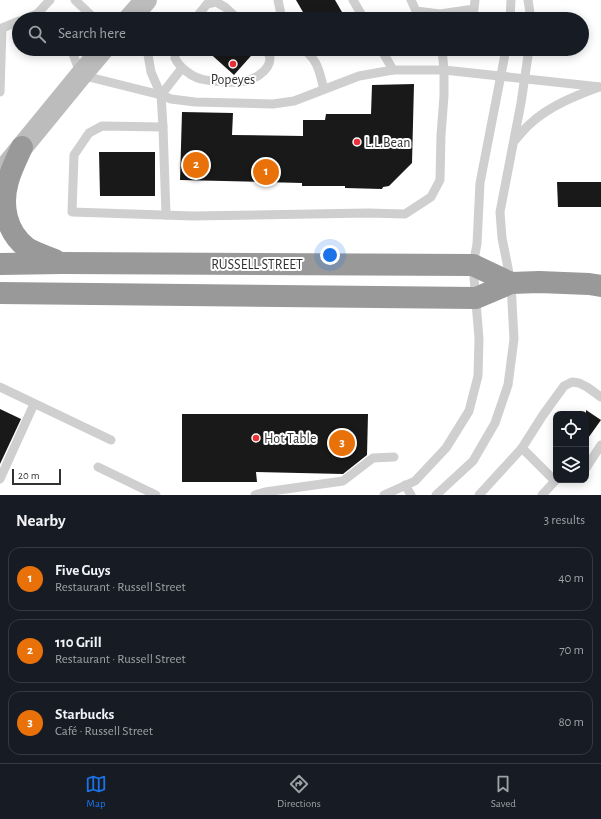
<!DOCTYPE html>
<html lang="en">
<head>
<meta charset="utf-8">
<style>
  :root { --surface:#171b24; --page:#20242c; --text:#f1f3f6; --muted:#9ea1a6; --line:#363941; --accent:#1a73e8 }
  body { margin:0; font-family:"Alegreya Sans",sans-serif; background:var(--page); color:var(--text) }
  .controls { position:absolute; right:12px; bottom:12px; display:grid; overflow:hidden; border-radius:8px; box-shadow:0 2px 10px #0003 }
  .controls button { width:36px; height:36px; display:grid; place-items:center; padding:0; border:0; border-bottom:1px solid var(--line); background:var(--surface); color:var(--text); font:20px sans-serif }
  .scale { position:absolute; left:12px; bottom:10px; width:49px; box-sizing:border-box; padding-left:4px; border:2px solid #323232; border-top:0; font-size:11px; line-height:14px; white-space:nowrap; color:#323232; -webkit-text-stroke:3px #fff; paint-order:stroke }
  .you { position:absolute; left:330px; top:255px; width:14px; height:14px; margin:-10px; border:3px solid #fff; border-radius:50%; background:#1a73e8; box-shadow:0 0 0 6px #1a73e833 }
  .badge { display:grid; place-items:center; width:26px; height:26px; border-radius:50%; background:var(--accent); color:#fff; font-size:13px; font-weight:700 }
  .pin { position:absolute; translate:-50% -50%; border:2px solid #fff; box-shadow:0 1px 4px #0006 }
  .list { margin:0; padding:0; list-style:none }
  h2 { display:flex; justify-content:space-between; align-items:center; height:52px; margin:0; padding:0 16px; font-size:17px }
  h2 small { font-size:13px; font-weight:400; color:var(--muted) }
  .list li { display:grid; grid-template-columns:26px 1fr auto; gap:12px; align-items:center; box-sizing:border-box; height:64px; margin:0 8px 8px; padding:0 8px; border:1px solid var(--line); border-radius:12px }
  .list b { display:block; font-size:15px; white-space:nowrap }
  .list p { margin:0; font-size:13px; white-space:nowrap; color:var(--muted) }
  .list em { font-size:13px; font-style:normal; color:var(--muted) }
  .icon { flex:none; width:22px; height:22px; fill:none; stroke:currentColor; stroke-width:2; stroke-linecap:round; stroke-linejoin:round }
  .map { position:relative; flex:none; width:601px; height:495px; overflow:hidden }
  .search { position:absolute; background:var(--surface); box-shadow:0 2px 10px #0003; left:12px; right:12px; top:12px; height:44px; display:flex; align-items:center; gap:10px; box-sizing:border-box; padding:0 14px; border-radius:22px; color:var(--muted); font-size:15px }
  .sheet { height:268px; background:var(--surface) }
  nav { display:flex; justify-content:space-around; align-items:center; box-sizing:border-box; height:56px; border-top:1px solid var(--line); background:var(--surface); font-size:11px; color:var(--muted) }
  nav a { display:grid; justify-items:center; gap:2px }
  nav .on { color:var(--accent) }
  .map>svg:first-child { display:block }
  .building { fill:#191919 }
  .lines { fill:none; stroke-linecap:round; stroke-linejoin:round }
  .lane { stroke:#cfcfcf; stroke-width:9 }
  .secondary { stroke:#bcbcbc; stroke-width:22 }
  .highway { stroke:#999; stroke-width:22 }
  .poi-dot { fill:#ed303a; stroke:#fff; stroke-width:1.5 }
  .labels { text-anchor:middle; stroke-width:4; stroke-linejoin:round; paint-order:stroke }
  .poi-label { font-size:14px; fill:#323232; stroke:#fff; text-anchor:start }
  .street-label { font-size:14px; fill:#323232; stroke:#fff }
</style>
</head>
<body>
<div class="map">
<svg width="601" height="495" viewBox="0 0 601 495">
  <rect width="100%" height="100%" fill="#fff"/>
  <g class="building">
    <path d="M296 0H335L346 19H307Z"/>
    <path d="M205 49H257L234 75Z"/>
    <path d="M414 84 412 163 389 186 383 187 382 189 345 188V186H302V183L180 180 182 112 233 113 232 135 303 136V120H325L326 114H371L372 85Z"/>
    <path d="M99 152H155V196H100Z"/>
    <path d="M557 182H601V207H558Z"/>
    <path d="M0 409 21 419 0 464Z"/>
    <path d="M586 410 601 420 586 441Z"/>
    <path d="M182 414H368L367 455 343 474 256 472 257 482H182Z"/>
  </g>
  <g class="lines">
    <g class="lane">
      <path d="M75 0 95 19"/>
      <path d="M278 0 282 19"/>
      <path d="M353 0 364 19"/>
      <path d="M411 0 416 11 440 14 474 9 475 0"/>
      <path d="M528 0 531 19"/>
      <path d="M25 19 37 14 50 0"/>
      <path d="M195 19 207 4 216 2 225 7 238 19"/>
      <path d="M510 19 511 0"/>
      <path d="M0 29 19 21"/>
      <path d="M71 49 81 75 161 95 171 99 195 102 273 104 294 101 359 76 393 70H444L601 87"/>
      <path d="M147 49 151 72 161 95 163 127 102 126 89 133 74 155 72 212 193 216 368 213 405 214 431 197 440 180 441 135 444 96V70L442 49"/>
      <path d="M175 49C175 52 175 56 175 58 179 67 192 77 201 79 209 81 230 83 238 82 251 82 270 72 270 58 269 55 268 52 267 49"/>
      <path d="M303 49C319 61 319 72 324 89"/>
      <path d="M381 49 393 70"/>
      <path d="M0 92 2 28"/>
      <path d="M161 95 182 68"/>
      <path d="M163 127 166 215"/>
      <path d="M515 140C520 135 524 129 530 124 549 106 575 96 599 87"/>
      <path d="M0 387 111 440"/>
      <path d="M522 448 543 415 564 386 572 382 579 383 587 387 601 397"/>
      <path d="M98 467 156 495"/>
      <path d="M586 468 601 445"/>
      <path d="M0 479 34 404"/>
      <path d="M405 485 411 495"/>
      <path d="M255 495 265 492 343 481 373 458 394 457"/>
      <path d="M384 495 415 481 446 448 469 411 478 376 479 339 473 265 477 244 480 183 506 49"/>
      <path d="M436 495 473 461 495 423 508 385 514 339 511 283 502 238 500 212 521 103 529 49"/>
      <path d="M479 495 522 448 555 481 542 495"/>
    </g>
    <g class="secondary">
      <path d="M129 19 146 0"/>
      <path d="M9 163 81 75 103 49"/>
    </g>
    <g class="highway">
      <path d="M22 147C17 158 11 170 8 181 1 205 6 232 27 248 34 252 47 257 55 260"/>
      <path d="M0 264 62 263 473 265 511 283"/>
      <path d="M0 293 476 298 511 283 539 282 589 284 601 286"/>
    </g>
  </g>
  <g class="poi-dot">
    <circle cx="233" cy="64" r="4"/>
    <circle cx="357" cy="142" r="4"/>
    <circle cx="256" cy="438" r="4"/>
  </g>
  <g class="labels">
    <g class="poi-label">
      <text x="233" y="84" text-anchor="middle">Popeyes</text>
      <text x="365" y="147">L.L.Bean</text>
      <text x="264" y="443">Hot Table</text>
    </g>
    <g class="street-label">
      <text x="257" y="269">RUSSELL STREET</text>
    </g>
  </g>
</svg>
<div class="controls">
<button><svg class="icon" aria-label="locate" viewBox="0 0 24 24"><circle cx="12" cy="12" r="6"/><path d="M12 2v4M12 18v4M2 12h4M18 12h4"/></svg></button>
<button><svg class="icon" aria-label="layers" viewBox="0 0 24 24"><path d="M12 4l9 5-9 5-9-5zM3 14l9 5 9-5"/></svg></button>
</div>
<div class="scale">20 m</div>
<div class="you"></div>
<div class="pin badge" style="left:266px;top:172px;background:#e8710a">1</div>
<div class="pin badge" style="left:196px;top:165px;background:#e8710a">2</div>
<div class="pin badge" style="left:342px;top:443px;background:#e8710a">3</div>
<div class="search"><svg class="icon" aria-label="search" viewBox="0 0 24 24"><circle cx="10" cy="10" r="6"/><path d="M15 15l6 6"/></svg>Search here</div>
</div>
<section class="sheet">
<h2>Nearby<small>3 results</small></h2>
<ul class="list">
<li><span class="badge" style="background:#e8710a">1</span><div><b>Five Guys</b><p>Restaurant · Russell Street</p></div><em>40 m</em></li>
<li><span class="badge" style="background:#e8710a">2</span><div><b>110 Grill</b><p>Restaurant · Russell Street</p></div><em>70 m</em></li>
<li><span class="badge" style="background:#e8710a">3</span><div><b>Starbucks</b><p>Café · Russell Street</p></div><em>80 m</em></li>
</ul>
</section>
<nav>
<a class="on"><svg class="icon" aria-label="map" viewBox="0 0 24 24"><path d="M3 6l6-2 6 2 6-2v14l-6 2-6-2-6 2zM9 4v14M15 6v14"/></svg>Map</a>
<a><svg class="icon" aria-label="directions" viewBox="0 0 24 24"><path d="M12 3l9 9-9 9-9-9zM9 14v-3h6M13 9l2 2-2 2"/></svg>Directions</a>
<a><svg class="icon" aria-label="saved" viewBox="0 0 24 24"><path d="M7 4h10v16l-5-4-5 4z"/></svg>Saved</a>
</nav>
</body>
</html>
